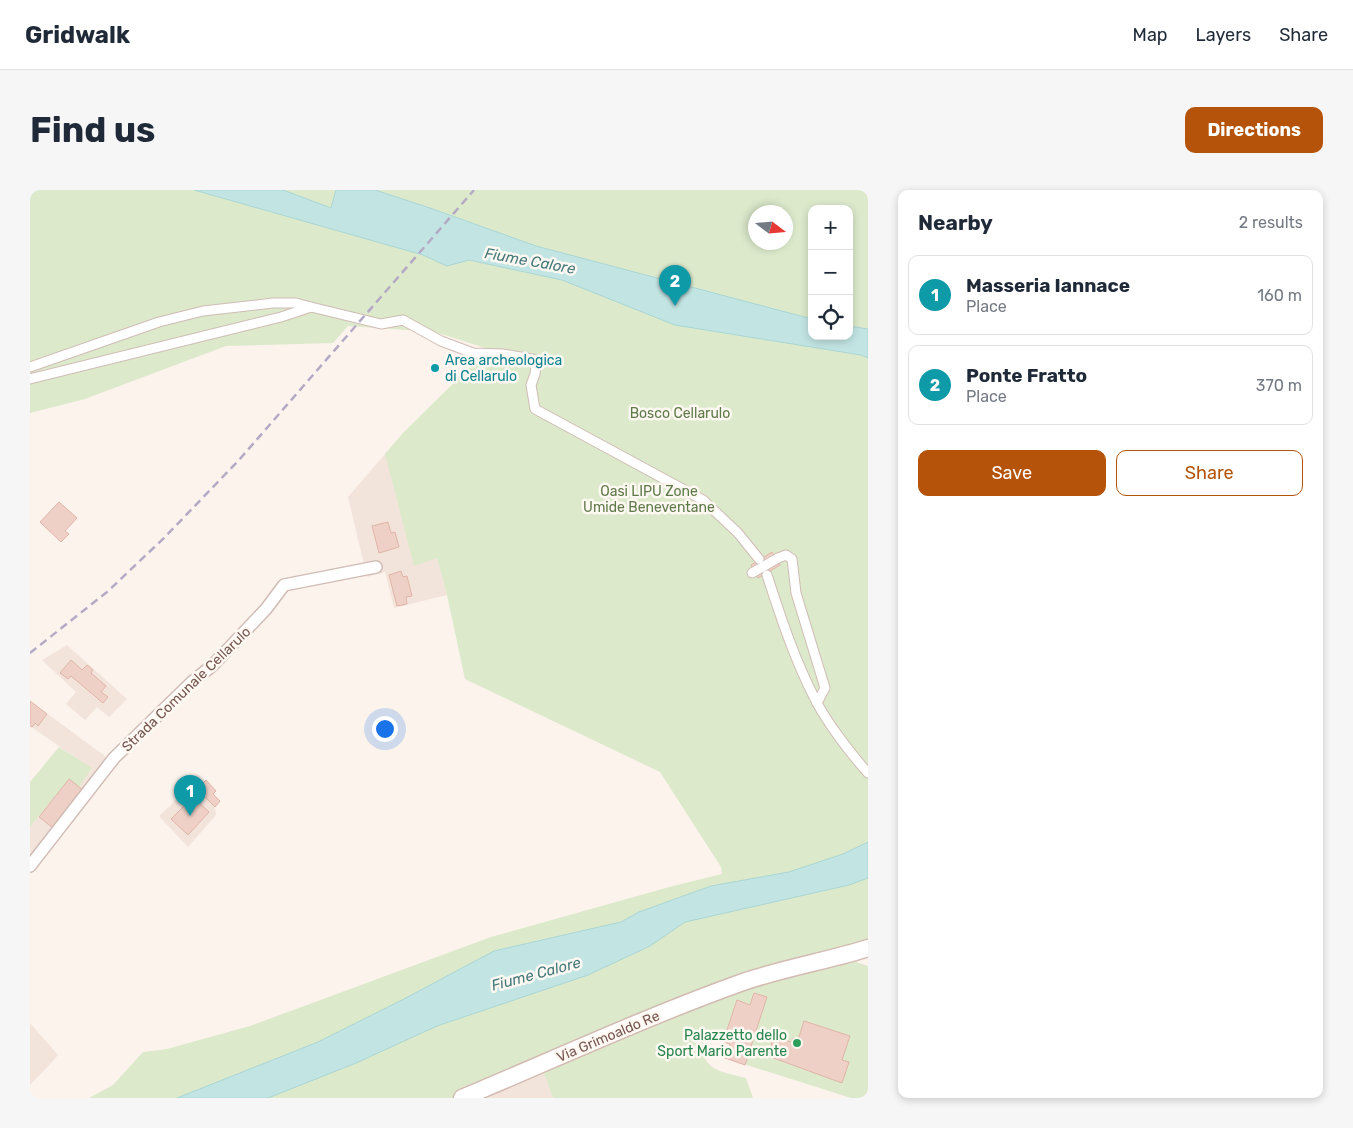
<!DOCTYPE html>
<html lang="en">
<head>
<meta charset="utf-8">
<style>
  :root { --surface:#fff; --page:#f6f6f7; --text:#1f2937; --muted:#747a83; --line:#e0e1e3; --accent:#b45309 }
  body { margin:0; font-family:Rubik,sans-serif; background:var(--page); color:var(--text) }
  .controls { position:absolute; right:15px; top:15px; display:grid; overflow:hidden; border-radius:10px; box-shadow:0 2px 8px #0003 }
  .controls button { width:45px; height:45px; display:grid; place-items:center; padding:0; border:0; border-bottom:1px solid var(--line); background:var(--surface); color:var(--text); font:25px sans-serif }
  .compass { position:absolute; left:718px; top:15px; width:45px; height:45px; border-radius:50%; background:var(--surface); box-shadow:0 2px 8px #0003; rotate:106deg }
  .you { position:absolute; left:354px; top:538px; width:18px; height:18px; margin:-12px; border:4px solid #fff; border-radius:50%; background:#1a73e8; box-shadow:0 0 0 8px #1a73e833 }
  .badge { display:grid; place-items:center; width:32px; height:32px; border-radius:50%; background:var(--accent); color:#fff; font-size:16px; font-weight:700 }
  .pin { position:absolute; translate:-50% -41px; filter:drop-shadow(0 1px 2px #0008) }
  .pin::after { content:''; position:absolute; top:26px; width:18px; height:15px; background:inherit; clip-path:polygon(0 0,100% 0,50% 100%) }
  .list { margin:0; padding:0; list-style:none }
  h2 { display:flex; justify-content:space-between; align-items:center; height:65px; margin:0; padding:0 20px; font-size:21px }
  h2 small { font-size:16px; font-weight:400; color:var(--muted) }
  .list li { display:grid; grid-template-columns:32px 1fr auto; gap:15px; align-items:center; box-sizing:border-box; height:80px; margin:0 10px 10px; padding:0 10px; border:1px solid var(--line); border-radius:10px }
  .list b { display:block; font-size:19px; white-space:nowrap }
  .list p { margin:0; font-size:16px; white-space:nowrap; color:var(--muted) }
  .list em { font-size:16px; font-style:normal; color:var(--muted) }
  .actions { display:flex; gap:10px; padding:15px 20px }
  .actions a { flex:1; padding:11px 0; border:1px solid var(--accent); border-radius:10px; text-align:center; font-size:18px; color:var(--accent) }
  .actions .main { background:var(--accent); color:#fff }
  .icon { flex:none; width:28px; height:28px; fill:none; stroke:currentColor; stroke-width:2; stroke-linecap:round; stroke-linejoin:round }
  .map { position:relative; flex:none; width:838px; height:908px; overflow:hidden; border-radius:10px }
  header { display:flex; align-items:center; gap:30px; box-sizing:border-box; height:70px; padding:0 25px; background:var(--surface); border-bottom:1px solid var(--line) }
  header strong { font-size:24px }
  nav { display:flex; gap:28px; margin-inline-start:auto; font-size:18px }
  .intro { display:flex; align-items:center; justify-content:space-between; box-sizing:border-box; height:120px; padding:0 30px }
  h1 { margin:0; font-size:35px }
  .button { padding:12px 22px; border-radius:10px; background:var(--accent); color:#fff; font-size:18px; font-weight:700 }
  main { display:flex; gap:30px; padding:0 30px }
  aside { flex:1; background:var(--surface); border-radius:10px; box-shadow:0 2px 8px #0003 }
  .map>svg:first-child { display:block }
  .residential { fill:#f3e4db }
  .green { fill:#dce9cb; fill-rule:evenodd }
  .water { fill:#c2e5e4; stroke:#a9d6d5 }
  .building { fill:#efd0c6; stroke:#e1b4a8 }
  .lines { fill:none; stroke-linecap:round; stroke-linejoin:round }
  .pedestrian-casing { stroke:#d0bcb5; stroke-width:11 }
  .minor-casing { stroke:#d0bcb5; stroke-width:14 }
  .secondary-casing { stroke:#d3bbb2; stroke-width:19 }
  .pedestrian { stroke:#fff; stroke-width:9 }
  .minor { stroke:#fff; stroke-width:11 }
  .secondary { stroke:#fff; stroke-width:16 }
  .rail { stroke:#b4aac6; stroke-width:2.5; stroke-dasharray:8 5; stroke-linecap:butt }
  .culture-dot { fill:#0f9aa8; stroke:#fef8f3; stroke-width:2 }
  .leisure-dot { fill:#2e9e5b; stroke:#fef8f3; stroke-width:2 }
  .labels { text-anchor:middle; stroke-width:5; stroke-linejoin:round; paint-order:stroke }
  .culture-label { font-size:14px; fill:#0d838f; stroke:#fef8f3; text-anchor:start }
  .park-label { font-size:14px; fill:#5f7a49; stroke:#fef8f3 }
  .street-label { font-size:14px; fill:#765750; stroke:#fef8f3 }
  .leisure-label { font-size:14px; fill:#27864d; stroke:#fef8f3; text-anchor:end }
  .water-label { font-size:15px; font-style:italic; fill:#447979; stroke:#fef8f3 }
</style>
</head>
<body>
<header>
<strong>Gridwalk</strong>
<nav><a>Map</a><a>Layers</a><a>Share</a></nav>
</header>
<div class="intro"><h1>Find us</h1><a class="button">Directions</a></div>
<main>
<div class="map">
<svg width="838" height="908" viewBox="0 0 838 908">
  <rect width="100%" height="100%" fill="#fcf3ed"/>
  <g class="residential">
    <path d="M374 242 417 405 364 418 355 382 337 387 318 307Z"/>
    <path d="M37 455 97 509 79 527 67 517 55 530 36 514 46 502 12 470Z"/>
    <path d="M0 511 79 569 0 671V637L39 589 62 579 0 536Z"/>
    <path d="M167 584 186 601 183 604 190 611 185 617 186 625 158 657 129 626 140 616Z"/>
    <path d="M0 833 28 865 23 871 0 895Z"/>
    <path d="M508 865 523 908H410Z"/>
  </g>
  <g class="green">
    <path d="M0 0H838V767L823 771 838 776V908H821L695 868 700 854 678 846 671 856C675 882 694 882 716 888L723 908H523L514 883 440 908H59L83 895 113 862 137 859 220 836 461 747 643 696 692 684 691 677 630 582 435 489 417 405 407 368 384 376 355 264 374 242 458 159 405 142 318 136 303 153 196 156 55 209 0 223ZM782 19H819V146H782ZM726 22H756V52H726Z"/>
    <path d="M29 557 62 578 49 597 39 589 0 637V592Z"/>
  </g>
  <g class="water">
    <path d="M164 0H253L301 18 306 0H345L400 18 506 56 782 129V146H819V136L838 139V168L831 165 645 135 532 90 439 70 417 76 393 65Z"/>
    <path d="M838 652V688L819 695 655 732 620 756 558 785 407 836 326 873 238 908H147L288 852 372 810 464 761 591 732 609 722 681 696 759 682 813 664Z"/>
  </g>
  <g class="building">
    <path d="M29 312 47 328 35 341 39 344 31 352 10 332Z"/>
    <path d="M358 332 361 343 365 342 369 357 349 363 342 336Z"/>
    <path d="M742 362 750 375 728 388 721 375Z"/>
    <path d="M371 381 373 387 377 386 382 406 376 407 377 414 367 416 359 385Z"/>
    <path d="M41 470 52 480 57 475 63 480 61 483 76 496 71 502 78 507 73 513 41 486 38 489 30 483Z"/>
    <path d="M0 511 17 524 8 536 5 533 2 537 0 536Z"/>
    <path d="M39 589 53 600 23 638 9 627Z"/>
    <path d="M176 590 186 601 183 604 190 611 185 617 167 599Z"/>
    <path d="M163 607 179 622 158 645 141 629Z"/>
    <path d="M724 803 737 807 715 875 695 868 700 854 693 852 707 810 720 815Z"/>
    <path d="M774 831 820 846 812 870 819 872 812 893 738 866 744 846 761 852 763 848 768 850Z"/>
  </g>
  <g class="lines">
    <g class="pedestrian-casing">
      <g id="pedestrian">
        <path d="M0 177 129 132 173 121 243 113H266L281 117"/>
        <path d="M0 189 251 127 281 117 351 134 373 130 411 151 443 163 473 164 502 169 506 175 505 184 501 195 505 219 673 310 708 343 729 369"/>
        <path d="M722 383 748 368 756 365 762 369 766 403 795 498 787 513"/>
        <path d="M737 385C751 428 765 471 786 511 798 534 821 564 838 583"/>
      </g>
    </g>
    <g class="minor-casing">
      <path id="minor" d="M0 676 84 568 162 492 183 475 236 419 254 395 346 377"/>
    </g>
    <g class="secondary-casing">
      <path id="secondary" d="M432 908C525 869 618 826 713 792 754 778 797 771 838 758"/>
    </g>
    <use href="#pedestrian" class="pedestrian"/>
    <use href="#minor" class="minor"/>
    <use href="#secondary" class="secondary"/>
    <path class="rail" d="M0 463 77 402 134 348 209 270 444 0"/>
  </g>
  <circle class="culture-dot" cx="405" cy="178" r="5"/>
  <circle class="leisure-dot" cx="767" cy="853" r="5"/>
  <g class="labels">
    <g class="culture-label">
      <text x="415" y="175">Area archeologica<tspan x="415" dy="16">di Cellarulo</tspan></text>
    </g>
    <g class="park-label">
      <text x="650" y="228">Bosco Cellarulo</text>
      <text x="619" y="306">Oasi LIPU Zone<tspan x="619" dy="16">Umide Beneventane</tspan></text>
    </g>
    <g class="street-label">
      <text transform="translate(156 499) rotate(-44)" y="5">Strada Comunale Cellarulo</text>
      <text transform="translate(578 846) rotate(-23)" y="5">Via Grimoaldo Re</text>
    </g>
    <g class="leisure-label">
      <text x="757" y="850">Palazzetto dello<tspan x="757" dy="16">Sport Mario Parente</tspan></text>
    </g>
    <g class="water-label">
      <text transform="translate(500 71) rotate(10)" y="5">Fiume Calore</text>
      <text transform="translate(506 784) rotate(-15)" y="5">Fiume Calore</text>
    </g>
  </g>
</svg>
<div class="controls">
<button>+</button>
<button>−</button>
<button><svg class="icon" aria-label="locate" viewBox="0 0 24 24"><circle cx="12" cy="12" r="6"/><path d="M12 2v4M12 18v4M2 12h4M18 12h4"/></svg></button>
</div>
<svg class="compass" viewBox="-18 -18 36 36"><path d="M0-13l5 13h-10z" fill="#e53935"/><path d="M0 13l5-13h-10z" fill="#747a83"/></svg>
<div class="you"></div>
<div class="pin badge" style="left:160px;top:626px;background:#0f9aa8">1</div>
<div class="pin badge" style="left:645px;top:116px;background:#0f9aa8">2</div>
</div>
<aside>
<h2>Nearby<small>2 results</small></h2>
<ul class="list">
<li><span class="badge" style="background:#0f9aa8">1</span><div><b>Masseria Iannace</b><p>Place</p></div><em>160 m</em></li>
<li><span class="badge" style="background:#0f9aa8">2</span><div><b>Ponte Fratto</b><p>Place</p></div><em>370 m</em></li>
</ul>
<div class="actions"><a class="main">Save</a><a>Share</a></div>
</aside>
</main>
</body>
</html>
